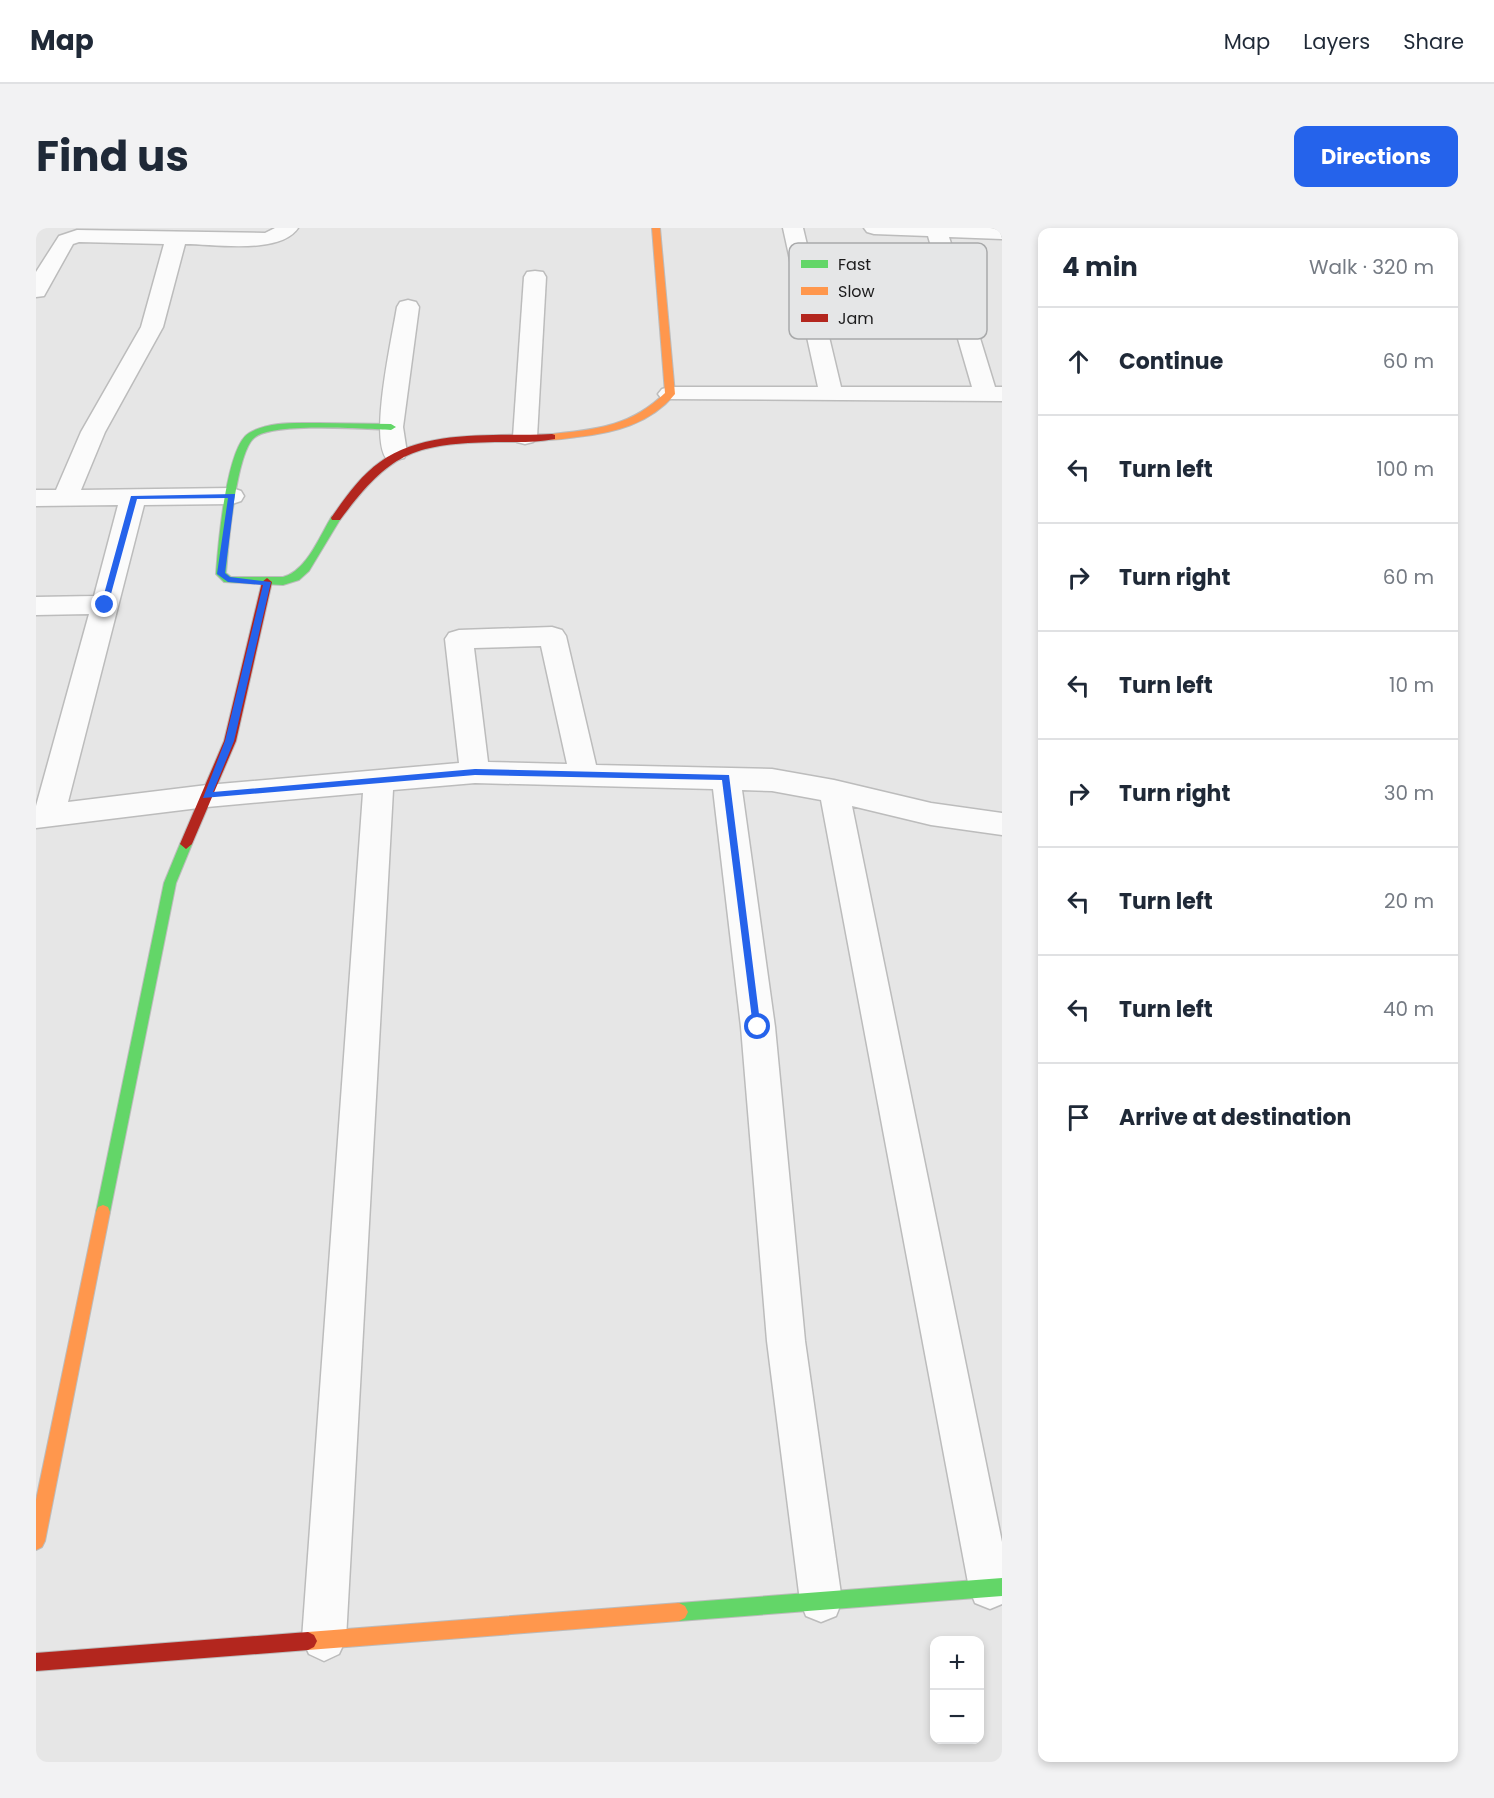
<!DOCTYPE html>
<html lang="en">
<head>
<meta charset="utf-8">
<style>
  :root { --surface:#fff; --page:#f2f2f3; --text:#1f2937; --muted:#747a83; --line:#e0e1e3; --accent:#2563eb }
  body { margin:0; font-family:Poppins,sans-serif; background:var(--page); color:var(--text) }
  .controls { position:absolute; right:18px; bottom:18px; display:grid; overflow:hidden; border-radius:12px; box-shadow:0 3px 9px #0003 }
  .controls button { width:54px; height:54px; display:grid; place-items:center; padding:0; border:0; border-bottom:2px solid var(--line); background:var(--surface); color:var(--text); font:30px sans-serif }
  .stop { position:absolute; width:18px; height:18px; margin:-14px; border:4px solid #2563eb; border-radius:50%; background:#fff }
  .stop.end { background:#2563eb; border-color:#fff; box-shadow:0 2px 6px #0008 }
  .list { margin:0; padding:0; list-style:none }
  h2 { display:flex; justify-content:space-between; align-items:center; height:78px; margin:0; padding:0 24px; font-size:26px }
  h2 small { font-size:20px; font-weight:400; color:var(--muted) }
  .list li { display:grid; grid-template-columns:39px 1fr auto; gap:18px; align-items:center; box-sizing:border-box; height:108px; padding:0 24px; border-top:2px solid var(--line) }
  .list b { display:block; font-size:22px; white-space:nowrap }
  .list em { font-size:20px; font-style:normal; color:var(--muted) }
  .icon { flex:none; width:33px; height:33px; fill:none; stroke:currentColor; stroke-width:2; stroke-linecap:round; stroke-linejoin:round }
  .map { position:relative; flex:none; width:966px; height:1534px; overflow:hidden; border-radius:12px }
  header { display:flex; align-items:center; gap:36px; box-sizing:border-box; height:84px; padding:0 30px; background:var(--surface); border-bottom:2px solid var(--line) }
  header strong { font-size:28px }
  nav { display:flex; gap:33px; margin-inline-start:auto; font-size:21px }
  .intro { display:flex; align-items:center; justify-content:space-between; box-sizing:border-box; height:144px; padding:0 36px }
  h1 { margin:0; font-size:42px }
  .button { padding:15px 27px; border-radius:12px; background:var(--accent); color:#fff; font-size:21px; font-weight:700 }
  main { display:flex; gap:36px; padding:0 36px }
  aside { flex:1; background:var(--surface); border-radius:12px; box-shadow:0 3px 9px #0003 }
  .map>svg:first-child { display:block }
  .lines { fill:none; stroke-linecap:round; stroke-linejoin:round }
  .street-casing { stroke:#bcbcbc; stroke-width:3 }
  .fast-casing { stroke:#bcbcbc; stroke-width:2 }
  .slow-casing { stroke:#bcbcbc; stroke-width:2 }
  .jam-casing { stroke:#bcbcbc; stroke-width:2 }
  .street { fill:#fbfbfb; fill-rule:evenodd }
  .fast { fill:#63d668; fill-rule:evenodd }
  .slow { fill:#ff974d; fill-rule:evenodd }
  .jam { fill:#b3261e; fill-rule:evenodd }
  .route { fill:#2563eb }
  .key { fill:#e5e6e7; stroke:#a8a9aa; stroke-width:1.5 }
  .key-label { font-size:16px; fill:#1b1b1c }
</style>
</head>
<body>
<header>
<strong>Map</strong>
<nav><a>Map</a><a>Layers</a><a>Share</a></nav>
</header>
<div class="intro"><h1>Find us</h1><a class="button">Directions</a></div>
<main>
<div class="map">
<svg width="966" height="1534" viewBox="0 0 966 1534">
  <rect width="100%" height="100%" fill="#e6e6e6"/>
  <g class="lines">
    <g class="street-casing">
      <g id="street">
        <path d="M239 0H262C244 27 178 16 149 16L127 99 69 204 45 262 196 260 205 263 208 268 205 273 196 276 108 277 32 574 171 557 423 535 409 411 413 405 423 402 516 399 526 402 530 408 560 537 736 541 798 552 895 575 966 585V607L895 597 816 578 966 1314V1376L954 1381 939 1375 933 1360 785 572 736 563 706 562 739 799 769 1113 806 1373 800 1388 785 1394 770 1388 764 1373 731 1113 705 799 677 561 439 555 357 562 310 1411 303 1426 288 1433 273 1426 266 1411 327 565 171 579 0 600V578L53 386 0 387V369L58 368 82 277 0 278V262H20L45 204 105 99 128 16 43 14 37 16 8 68 0 69V44L23 8 41 2 229 5ZM505 418 531 536 452 534 438 420Z"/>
        <path d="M747 0H767L805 159H936L892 8 838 6 831 4 828 0H966V11L913 9 959 159H966V173L626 171 622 166 626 161 634 159H782Z"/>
        <path d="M499 43 507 44 510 49 501 209 497 214 489 216 481 214 477 209 488 49 491 44Z"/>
        <path d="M372 72 380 74 383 79 367 199 371 225 368 230 359 232 350 230C334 207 356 110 361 79L364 74Z"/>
      </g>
    </g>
    <g class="fast-casing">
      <g id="fast">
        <path d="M282 195 355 196 360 199 355 202C329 201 236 194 218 210 200 225 192 320 190 345L195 349H247C271 343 284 307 296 288H304L305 290 273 343 263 352 247 357 188 354 180 346C182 319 190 218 213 205 233 193 260 195 282 195Z"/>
        <path d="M150 611 156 616 140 655 74 984 72 989 67 991 62 989 60 984 128 655 144 616Z"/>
        <path d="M966 1350V1368L643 1393 637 1390 634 1384 637 1378 643 1375Z"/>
      </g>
    </g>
    <g class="slow-casing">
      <g id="slow">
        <path d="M616 0H624L639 166C614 196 578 205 541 209 532 210 522 213 513 211V207L516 206C562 201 595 198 629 165Z"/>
        <path d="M67 977 72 979 74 984 9 1313 6 1319 0 1322V1272L60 984 62 979Z"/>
        <path d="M643 1375 649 1378 652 1384 649 1390 643 1393 272 1422 266 1419 263 1413 266 1407 272 1404Z"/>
      </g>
    </g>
    <g class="jam-casing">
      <g id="jam">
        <path d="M516 206 519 207V211C500 215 479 214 459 214 376 216 354 225 304 292H296L295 290C309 270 324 248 344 234 392 200 460 209 516 206Z"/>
        <path d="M231 350 236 354 200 513 156 616 150 621 144 616 188 513 226 354Z"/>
        <path d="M272 1404 278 1407 281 1413 278 1419 272 1422 0 1443V1425Z"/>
      </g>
    </g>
    <use href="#street" class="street"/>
    <use href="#fast" class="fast"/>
    <use href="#slow" class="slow"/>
    <use href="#jam" class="jam"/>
  </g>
  <path class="route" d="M199 266 189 345 194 349 235 354 198 513 177 564 439 541 693 547 725 802 722 803 717 799 686 552 439 547 167 570 189 513 227 357 192 354 181 346 192 270 101 271 72 377 69 380 65 377 95 268Z"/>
  <rect x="753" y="15" width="198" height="96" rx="9" class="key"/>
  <rect x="765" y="32" width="27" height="8" fill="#63d668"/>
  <rect x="765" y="59" width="27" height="8" fill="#ff974d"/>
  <rect x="765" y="86" width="27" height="8" fill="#b3261e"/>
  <g class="key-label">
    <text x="802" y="42">Fast</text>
    <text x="802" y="69">Slow</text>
    <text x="802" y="96">Jam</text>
  </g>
</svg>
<div class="controls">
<button>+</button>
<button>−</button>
</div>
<div class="stop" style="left:722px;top:799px"></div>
<div class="stop end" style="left:69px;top:377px"></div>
</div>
<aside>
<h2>4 min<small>Walk · 320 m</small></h2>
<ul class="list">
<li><svg class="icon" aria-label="ahead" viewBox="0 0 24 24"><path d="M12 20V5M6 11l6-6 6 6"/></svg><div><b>Continue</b></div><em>60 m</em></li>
<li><svg class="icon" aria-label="left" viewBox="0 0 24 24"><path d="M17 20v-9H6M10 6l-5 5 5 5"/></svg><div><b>Turn left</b></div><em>100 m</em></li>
<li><svg class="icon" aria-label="right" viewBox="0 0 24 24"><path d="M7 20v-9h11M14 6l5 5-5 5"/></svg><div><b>Turn right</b></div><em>60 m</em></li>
<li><svg class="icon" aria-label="left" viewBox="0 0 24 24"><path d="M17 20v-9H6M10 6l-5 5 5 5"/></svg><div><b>Turn left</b></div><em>10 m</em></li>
<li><svg class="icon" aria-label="right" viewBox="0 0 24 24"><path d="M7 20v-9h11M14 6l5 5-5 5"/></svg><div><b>Turn right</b></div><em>30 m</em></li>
<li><svg class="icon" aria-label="left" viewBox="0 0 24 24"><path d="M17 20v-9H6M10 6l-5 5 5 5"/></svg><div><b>Turn left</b></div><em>20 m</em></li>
<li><svg class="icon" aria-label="left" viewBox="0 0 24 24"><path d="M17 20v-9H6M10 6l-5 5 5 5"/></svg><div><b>Turn left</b></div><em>40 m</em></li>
<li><svg class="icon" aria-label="arrive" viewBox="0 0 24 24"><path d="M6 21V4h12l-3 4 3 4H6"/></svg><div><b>Arrive at destination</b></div></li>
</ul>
</aside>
</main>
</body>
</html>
